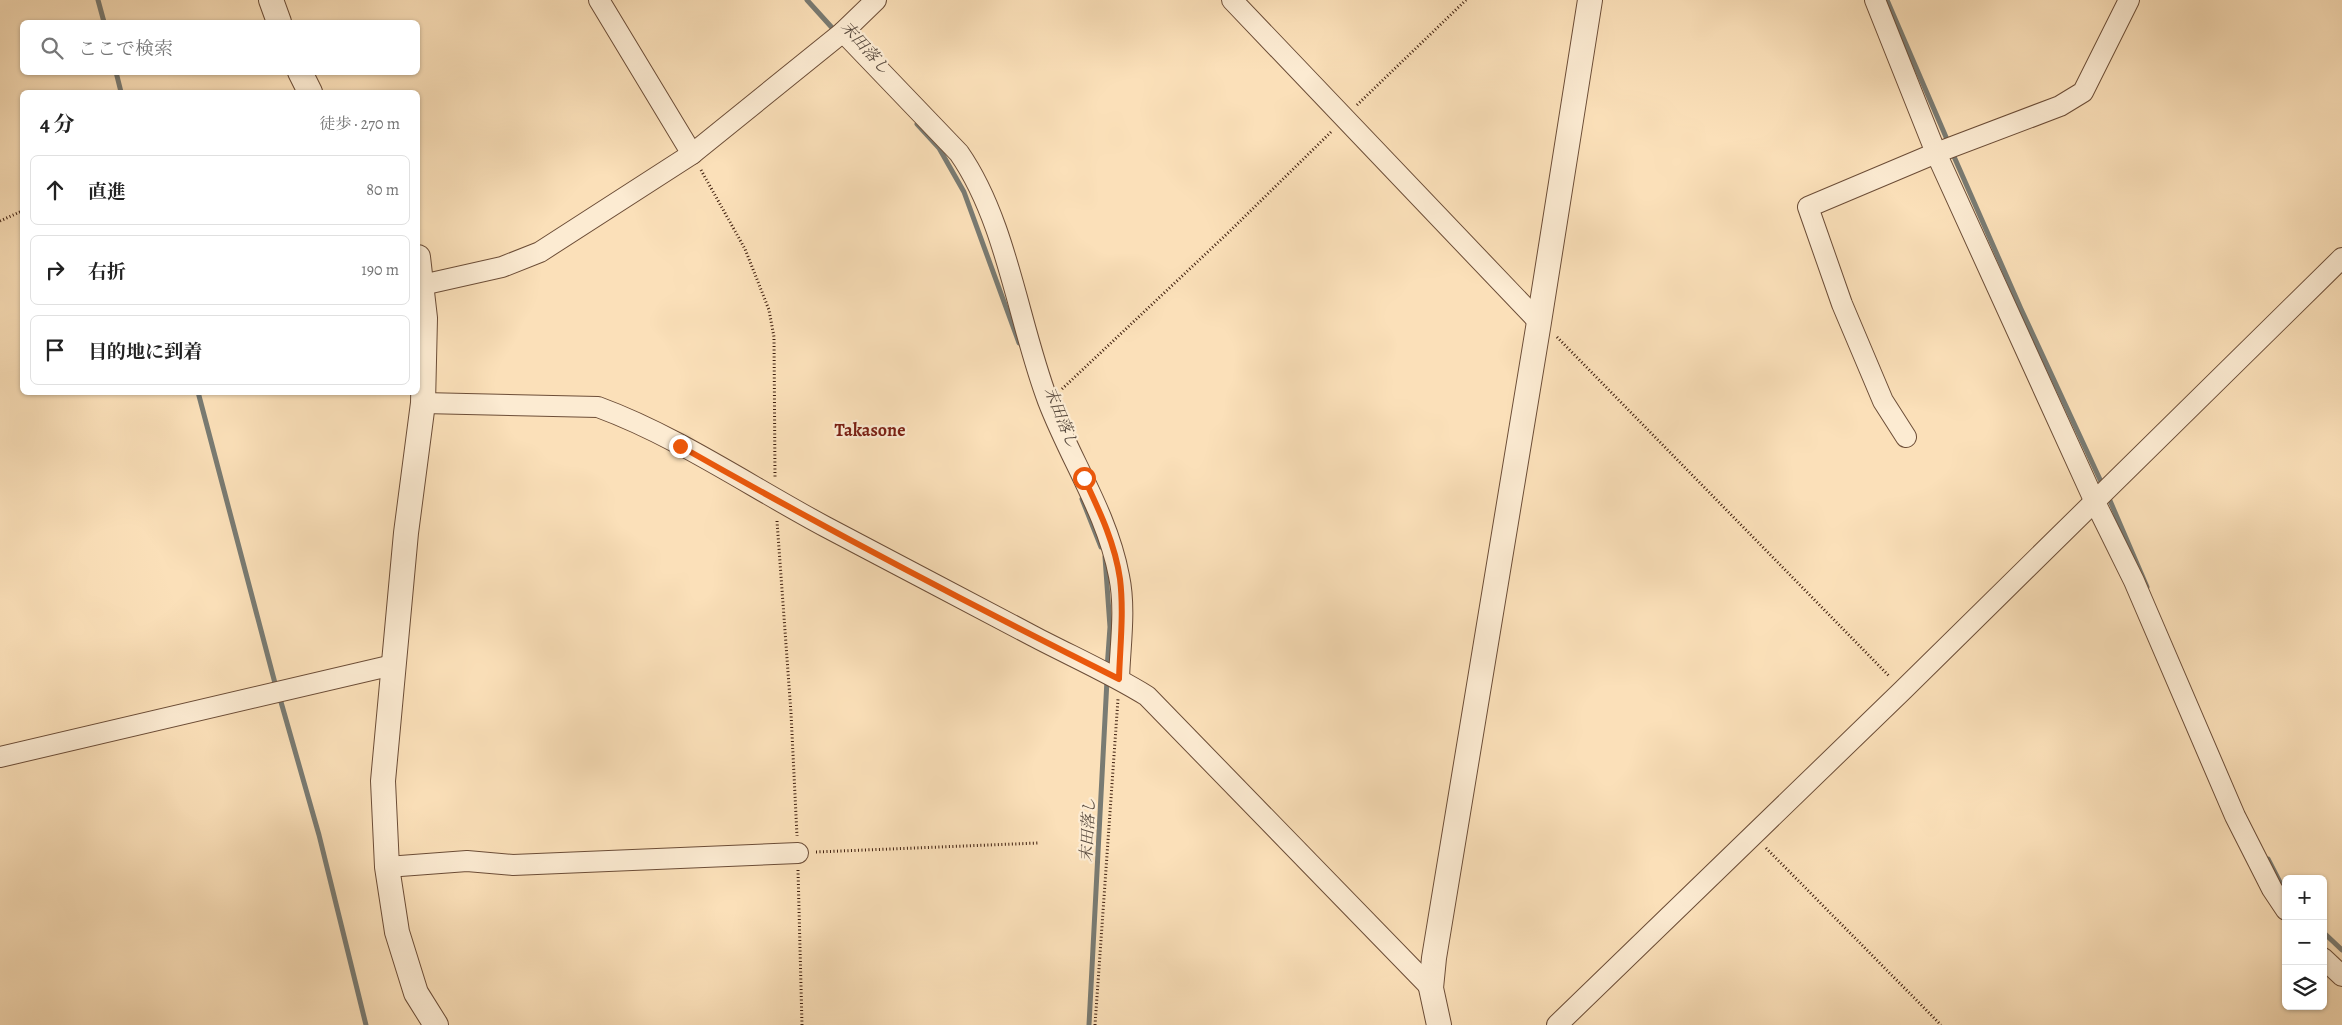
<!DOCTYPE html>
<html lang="ja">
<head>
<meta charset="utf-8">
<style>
  :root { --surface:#fff; --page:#f6f6f6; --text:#222; --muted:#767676; --line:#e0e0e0 }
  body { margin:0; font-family:Alegreya,"Noto Serif JP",serif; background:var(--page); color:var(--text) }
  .controls { position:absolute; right:15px; bottom:15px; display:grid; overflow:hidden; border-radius:8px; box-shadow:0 1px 4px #0004 }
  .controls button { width:45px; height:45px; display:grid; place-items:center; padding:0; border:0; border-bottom:1px solid var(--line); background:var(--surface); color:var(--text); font:25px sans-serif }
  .stop { position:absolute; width:15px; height:15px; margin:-11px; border:4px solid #ea580c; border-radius:50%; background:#fff }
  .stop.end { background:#ea580c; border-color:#fff; box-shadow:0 1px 5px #0008 }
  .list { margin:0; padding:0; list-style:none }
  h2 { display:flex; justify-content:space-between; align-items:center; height:65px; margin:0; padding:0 20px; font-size:21px }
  h2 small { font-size:16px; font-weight:400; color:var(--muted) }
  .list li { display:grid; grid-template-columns:32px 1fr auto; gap:15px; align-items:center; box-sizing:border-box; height:70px; margin:0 10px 10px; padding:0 10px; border:1px solid var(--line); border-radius:8px }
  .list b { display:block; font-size:19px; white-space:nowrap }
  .list em { font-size:16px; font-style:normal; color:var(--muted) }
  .icon { flex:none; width:28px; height:28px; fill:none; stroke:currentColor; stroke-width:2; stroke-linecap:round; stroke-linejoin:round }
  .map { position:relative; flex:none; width:2342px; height:1025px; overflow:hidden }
  .search { position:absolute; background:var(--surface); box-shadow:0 1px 4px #0004; left:20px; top:20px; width:400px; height:55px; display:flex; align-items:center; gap:12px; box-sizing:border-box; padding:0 18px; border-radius:8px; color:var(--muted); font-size:19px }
  .panel { position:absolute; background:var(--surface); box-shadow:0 1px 4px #0004; left:20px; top:90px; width:400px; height:305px; border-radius:8px }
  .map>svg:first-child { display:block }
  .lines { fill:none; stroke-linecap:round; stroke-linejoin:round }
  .stream { stroke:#797b73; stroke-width:5 }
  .minor-casing { stroke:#6c4d37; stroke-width:22 }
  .tertiary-casing { stroke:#6c4d37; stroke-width:26 }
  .path { stroke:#3c1c0c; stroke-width:3; stroke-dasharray:1 2.5; stroke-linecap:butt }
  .minor { stroke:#fcebd2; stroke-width:20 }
  .tertiary { stroke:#fcebd2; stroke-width:24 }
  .route { stroke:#ea580c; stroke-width:6 }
  .labels { text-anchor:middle; stroke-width:4.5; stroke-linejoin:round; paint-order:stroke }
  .water-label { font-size:16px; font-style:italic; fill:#5a4c40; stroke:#fcebd2 }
  .quarter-label { font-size:18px; font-weight:bold; fill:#7a1f14; stroke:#fcebd2 }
</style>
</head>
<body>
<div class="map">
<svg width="2342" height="1025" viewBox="0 0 2342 1025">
  <rect width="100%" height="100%" fill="#fbe0b9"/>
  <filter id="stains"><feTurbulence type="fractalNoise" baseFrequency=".004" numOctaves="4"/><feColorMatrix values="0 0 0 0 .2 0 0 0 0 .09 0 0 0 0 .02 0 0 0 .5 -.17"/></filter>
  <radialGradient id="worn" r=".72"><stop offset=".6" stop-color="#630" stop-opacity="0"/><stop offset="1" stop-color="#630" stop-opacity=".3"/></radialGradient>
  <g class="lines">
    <g class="stream">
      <path d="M98 0 104 22"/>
      <path d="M807 0 835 31"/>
      <path d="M1887 0 1949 144"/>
      <path d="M116 72 121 92"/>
      <path d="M917 124 939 148 964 192 1019 343"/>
      <path d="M1952 152 2021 309 2103 486"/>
      <path d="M198 392 276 687"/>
      <path d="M2108 496 2147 587"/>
      <path d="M1082 499 1101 547"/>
      <path d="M1105 557 1110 627 1107 669"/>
      <path d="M279 695 319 835 366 1025"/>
      <path d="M2268 859 2285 892"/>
      <path d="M2323 932 2342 950"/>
      <path d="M1089 1025 1107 680"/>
    </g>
    <g class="minor-casing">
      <g id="minor">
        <path d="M599 0 692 154"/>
        <path d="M1232 0 1539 322"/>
        <path d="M1875 0 1936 153 2094 500 2134 581 2235 816 2272 889 2286 910"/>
        <path d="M843 32 959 153C1007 222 1018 322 1048 401 1071 461 1107 513 1119 576 1126 609 1120 646 1119 679"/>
        <path d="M422 285 502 267 540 252 692 154 843 32 876 0"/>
        <path d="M423 403 598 407C677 436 751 487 826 527 895 563 964 600 1033 636 1071 656 1110 673 1147 696L1431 988"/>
        <path d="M1906 437 1883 401 1842 304 1808 207 1936 153 2060 106 2083 92 2129 0"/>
        <path d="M0 757 393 665"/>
        <path d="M387 867 467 861 513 865 798 853"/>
        <path d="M2323 958 2342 976"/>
        <path d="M1557 1025 1903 690 2342 258"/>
      </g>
    </g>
    <g class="tertiary-casing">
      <g id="tertiary">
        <path d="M271 0 279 22"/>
        <path d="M300 72 310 92"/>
        <path d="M418 257 425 318 423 403 406 533 383 781 387 867 397 932 416 993 436 1025"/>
        <path d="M1439 1025 1431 988 1434 958 1539 322 1590 0"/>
      </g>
    </g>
    <g class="path">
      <path d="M1357 105 1466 0"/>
      <path d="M701 170 745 249 769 310 774 337 775 477"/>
      <path d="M0 221 22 211"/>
      <path d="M1557 337 1890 677"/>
      <path d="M1062 389 1230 231 1332 131"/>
      <path d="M777 521 791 713 797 836"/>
      <path d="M1766 848 1941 1025"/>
      <path d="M816 852 1038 843"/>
      <path d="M798 870 802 1025"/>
      <path d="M1095 1025 1118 699"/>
    </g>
    <use href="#minor" class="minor"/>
    <use href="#tertiary" class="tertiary"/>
  </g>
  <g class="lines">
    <path class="route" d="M680 446C824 528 971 605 1119 679 1120 646 1124 612 1120 579 1115 543 1099 510 1084 478"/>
  </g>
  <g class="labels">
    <g class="water-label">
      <text transform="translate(866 47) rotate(48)" y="6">末田落し</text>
      <text transform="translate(1062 417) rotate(68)" y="6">末田落し</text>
      <text transform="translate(1087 830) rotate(-87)" y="6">末田落し</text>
    </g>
    <g class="quarter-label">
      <text x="870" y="436">Takasone</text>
    </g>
  </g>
  <rect width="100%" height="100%" filter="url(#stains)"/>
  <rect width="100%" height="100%" fill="url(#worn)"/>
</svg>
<div class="controls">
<button>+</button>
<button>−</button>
<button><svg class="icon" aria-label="layers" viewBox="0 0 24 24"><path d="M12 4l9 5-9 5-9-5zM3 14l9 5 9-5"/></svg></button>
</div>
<div class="stop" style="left:1084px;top:478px"></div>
<div class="stop end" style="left:680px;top:446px"></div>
<div class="search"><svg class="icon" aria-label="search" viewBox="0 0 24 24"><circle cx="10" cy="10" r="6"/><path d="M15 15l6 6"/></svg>ここで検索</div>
<section class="panel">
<h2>4 分<small>徒歩 · 270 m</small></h2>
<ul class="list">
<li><svg class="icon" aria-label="ahead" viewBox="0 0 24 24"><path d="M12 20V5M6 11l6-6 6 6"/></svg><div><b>直進</b></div><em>80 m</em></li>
<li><svg class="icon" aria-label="right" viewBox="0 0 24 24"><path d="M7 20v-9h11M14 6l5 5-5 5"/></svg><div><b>右折</b></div><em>190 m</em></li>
<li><svg class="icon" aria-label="arrive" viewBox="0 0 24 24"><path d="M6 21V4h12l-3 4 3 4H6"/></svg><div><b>目的地に到着</b></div></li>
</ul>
</section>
</div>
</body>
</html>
